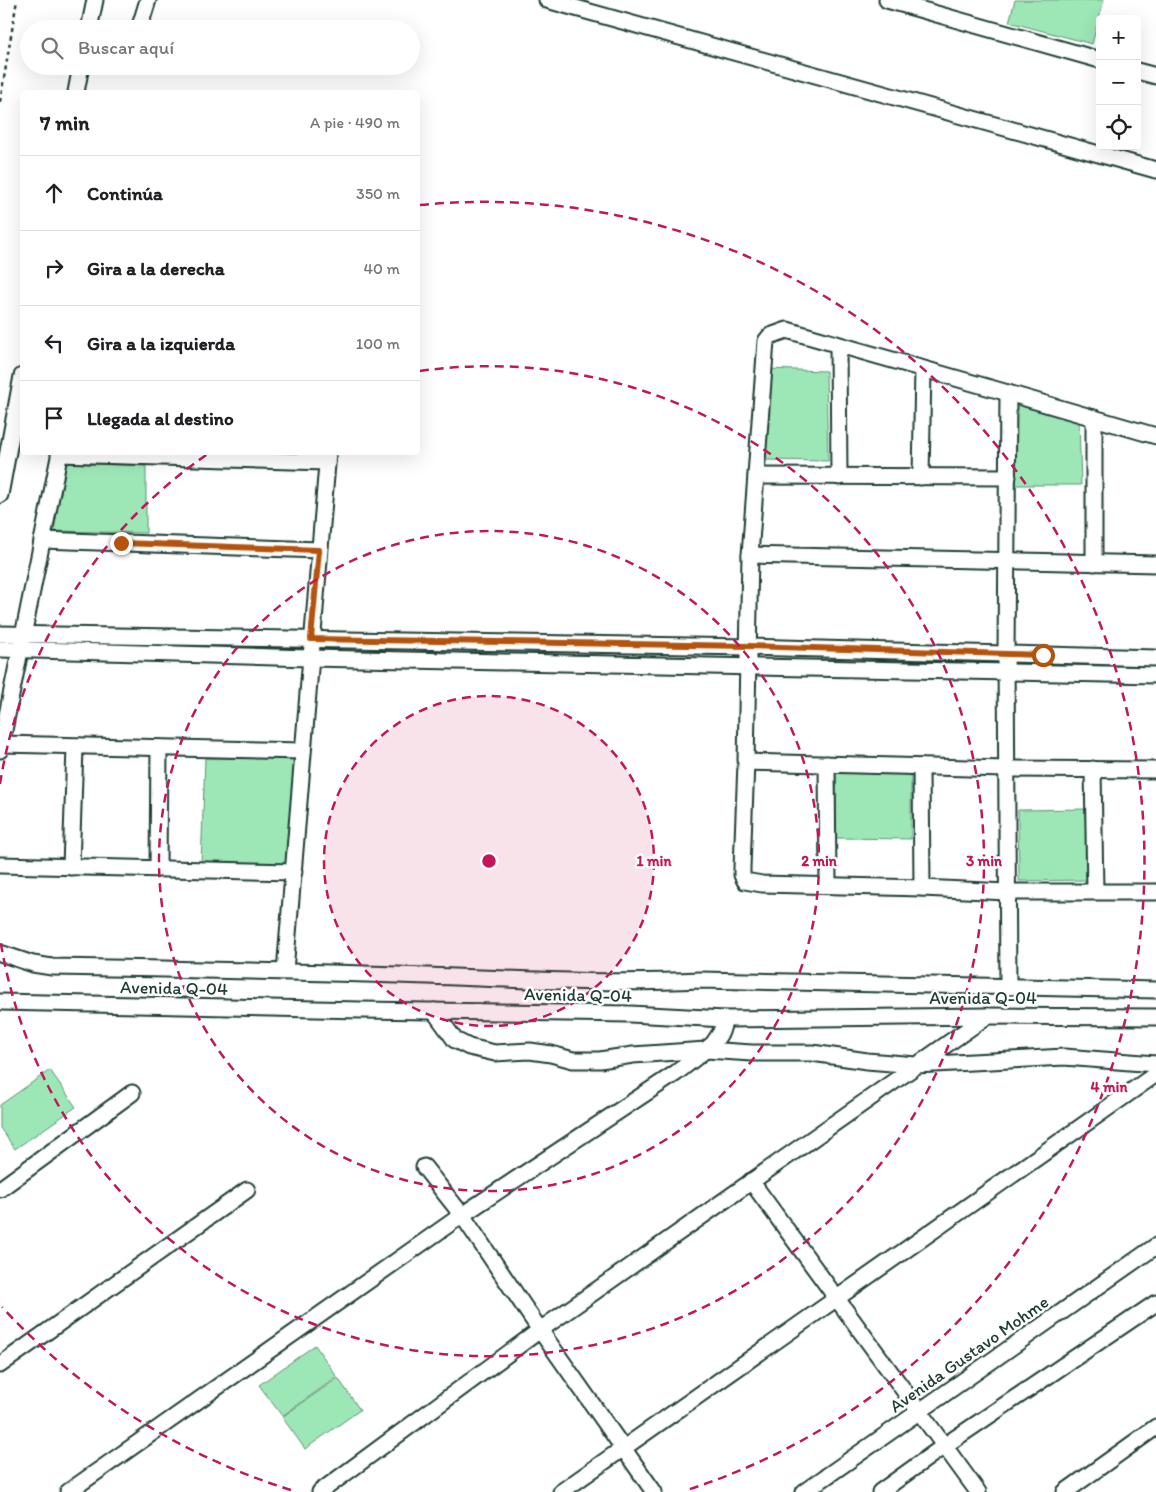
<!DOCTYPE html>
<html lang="es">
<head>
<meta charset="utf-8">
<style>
  :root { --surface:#fff; --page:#f6f6f6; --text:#202124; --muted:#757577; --line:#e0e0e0 }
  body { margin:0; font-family:Itim,sans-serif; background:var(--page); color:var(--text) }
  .controls { position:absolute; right:15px; top:15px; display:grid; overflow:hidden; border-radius:5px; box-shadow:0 5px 20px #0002 }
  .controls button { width:45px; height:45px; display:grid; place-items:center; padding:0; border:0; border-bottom:1px solid var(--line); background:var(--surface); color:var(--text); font:25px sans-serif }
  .stop { position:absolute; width:15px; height:15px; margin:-11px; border:4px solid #b45309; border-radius:50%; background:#fff }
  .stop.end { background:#b45309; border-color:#fff; box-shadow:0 1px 5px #0008 }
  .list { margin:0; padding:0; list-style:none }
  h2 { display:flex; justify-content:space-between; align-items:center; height:65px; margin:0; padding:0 20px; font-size:21px }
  h2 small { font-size:16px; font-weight:400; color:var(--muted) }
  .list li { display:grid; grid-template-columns:32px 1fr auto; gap:15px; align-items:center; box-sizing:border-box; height:75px; padding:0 20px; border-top:1px solid var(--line) }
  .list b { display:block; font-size:19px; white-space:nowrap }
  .list em { font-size:16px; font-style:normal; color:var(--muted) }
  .icon { flex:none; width:28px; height:28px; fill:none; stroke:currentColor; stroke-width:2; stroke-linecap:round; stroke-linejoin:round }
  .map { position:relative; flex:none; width:1156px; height:1492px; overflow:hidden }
  .search { position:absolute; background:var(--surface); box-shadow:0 5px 20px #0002; left:20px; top:20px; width:400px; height:55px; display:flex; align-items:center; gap:12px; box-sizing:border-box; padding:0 18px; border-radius:28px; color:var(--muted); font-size:19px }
  .panel { position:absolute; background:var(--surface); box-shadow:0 5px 20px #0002; left:20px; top:90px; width:400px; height:365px; border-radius:5px }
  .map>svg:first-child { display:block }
  .green { fill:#9de6b5; stroke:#5e9274 }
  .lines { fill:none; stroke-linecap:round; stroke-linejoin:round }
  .minor-casing { stroke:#1f3d34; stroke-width:19 }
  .path { stroke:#1f3d34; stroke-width:2.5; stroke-dasharray:4 4; stroke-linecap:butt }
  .minor { stroke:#fff; stroke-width:15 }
  .route { stroke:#b45309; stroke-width:6 }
  .ring { fill:none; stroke:#c2185b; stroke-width:2.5; stroke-dasharray:9 6 }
  .labels { text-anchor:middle; stroke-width:5; stroke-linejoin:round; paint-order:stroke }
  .street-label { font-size:18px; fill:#1f3d34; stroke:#fff }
  .centre { fill:#c2185b; stroke:#fff; stroke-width:2.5 }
  .ring-label { font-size:15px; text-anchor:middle; font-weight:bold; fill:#c2185b; stroke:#fff; stroke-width:5; stroke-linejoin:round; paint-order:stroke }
</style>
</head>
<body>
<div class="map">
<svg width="1156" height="1492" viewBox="0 0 1156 1492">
  <rect width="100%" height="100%" fill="#fff"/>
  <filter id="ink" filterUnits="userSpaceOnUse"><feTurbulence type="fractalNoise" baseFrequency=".02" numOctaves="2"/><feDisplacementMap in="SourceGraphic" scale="10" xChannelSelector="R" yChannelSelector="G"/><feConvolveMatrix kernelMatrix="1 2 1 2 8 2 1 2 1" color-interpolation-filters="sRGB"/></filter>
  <g filter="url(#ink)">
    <g class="green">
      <path d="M1015 0H1104L1092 44 1009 22Z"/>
      <path d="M766 369 826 371 828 461 762 460Z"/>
      <path d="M1016 399 1079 419 1081 485H1013Z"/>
      <path d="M65 463 146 466V533L54 531Z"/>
      <path d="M1031 661 1156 664V670L1025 665 1026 662Z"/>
      <path d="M205 758 294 759 286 866 201 864Z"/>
      <path d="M911 771V839L836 838V772Z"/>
      <path d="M1085 809 1088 880 1019 881 1018 810Z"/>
      <path d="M50 1070 76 1107 15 1149 0 1128V1105Z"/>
      <path d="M315 1345 337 1377 282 1416 259 1385Z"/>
      <path d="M338 1378 360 1410 305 1449 282 1417Z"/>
    </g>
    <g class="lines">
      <g class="minor-casing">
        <g id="minor">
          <path d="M547 0 1156 170"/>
          <path d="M887 0 1100 60"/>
          <path d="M89 29 95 0"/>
          <path d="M139 29 148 0"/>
          <path d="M1137 71 1156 76"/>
          <path d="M76 92 81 66"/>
          <path d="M838 345 839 477"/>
          <path d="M1094 418V563"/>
          <path d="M1156 436 1008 393 787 330 770 336 766 341 750 555 746 762 742 868V875L745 881 762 884 922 888 1007 892H1156"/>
          <path d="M59 454 327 462"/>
          <path d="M756 476 1008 477"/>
          <path d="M921 477 923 369"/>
          <path d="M0 495 22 376"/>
          <path d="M42 540 319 550"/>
          <path d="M750 555 1156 564"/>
          <path d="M0 634 749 647 1156 658"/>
          <path d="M0 649 310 658 1156 675"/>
          <path d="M1 744 303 751"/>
          <path d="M0 750 60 452"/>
          <path d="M746 762 1006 769 1156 770"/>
          <path d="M827 764 828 885"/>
          <path d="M921 767 922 888"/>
          <path d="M1093 769 1095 891"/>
          <path d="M0 865 294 872"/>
          <path d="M71 867 75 747"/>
          <path d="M158 869 159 748"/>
          <path d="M0 953 33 964 52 967C167 969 282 971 397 975 498 978 599 985 700 980L1156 990"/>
          <path d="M285 971 328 452"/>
          <path d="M1008 987 1006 654 1008 393"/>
          <path d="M0 1002 361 1010 630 1014 725 1019 987 1016 1156 1017"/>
          <path d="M434 1011 455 1040 469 1047 495 1053 530 1051 551 1054 573 1060H600L633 1055 706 1050 752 1053H812L867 1061 916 1065 1064 1057 1156 1064"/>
          <path d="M424 1167 462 1215 540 1330 654 1492"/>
          <path d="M751 1181 978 1492"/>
          <path d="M0 1189 132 1093"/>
          <path d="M0 1365 247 1190"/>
          <path d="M68 1492 462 1215 676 1073 713 1044 721 1032 725 1019"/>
          <path d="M320 1492 540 1330 987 1016"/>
          <path d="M561 1492 1156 1074"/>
          <path d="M804 1492 1156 1246"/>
          <path d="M880 1492 944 1446 1156 1303"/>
          <path d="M1065 1492 1156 1427"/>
        </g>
      </g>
      <path class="path" d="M0 102 17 0"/>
      <use href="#minor" class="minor"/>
    </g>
  </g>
  <g class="lines" filter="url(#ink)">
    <path class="route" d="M121 543 319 550 311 639 749 646 1043 655"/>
  </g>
  <circle cx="489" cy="861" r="165" fill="#c2185b" fill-opacity=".12"/>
  <g class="ring">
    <circle cx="489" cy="861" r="165"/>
    <circle cx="489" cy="861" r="330"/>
    <path d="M0 784A495 495 0 0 1 209 453M420 371A495 495 0 1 1 0 938"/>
    <path d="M291 1490A660 660 0 0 1 2 1307M420 205A660 660 0 0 1 687 1490"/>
  </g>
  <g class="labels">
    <g class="street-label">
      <text transform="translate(174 988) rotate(1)" y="6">Avenida Q-04</text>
      <text transform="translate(578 995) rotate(1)" y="6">Avenida Q-04</text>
      <text x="983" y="1004">Avenida Q-04</text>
      <text transform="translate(969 1354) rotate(-35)" y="6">Avenida Gustavo Mohme</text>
    </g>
  </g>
  <circle cx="489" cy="861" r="8" class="centre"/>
  <g class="ring-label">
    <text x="654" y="866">1 min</text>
    <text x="819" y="866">2 min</text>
    <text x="984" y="866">3 min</text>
    <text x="1109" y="1092">4 min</text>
  </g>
</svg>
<div class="controls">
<button>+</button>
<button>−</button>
<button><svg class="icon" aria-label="locate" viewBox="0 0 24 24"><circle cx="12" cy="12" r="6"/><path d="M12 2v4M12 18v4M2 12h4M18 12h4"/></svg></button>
</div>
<div class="stop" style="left:1043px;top:655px"></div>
<div class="stop end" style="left:121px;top:543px"></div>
<div class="search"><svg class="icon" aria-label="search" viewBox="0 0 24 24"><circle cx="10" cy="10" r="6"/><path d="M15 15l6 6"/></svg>Buscar aquí</div>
<section class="panel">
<h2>7 min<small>A pie · 490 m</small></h2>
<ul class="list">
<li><svg class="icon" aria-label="ahead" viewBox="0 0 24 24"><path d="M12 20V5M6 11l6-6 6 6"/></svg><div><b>Continúa</b></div><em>350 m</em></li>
<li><svg class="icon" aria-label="right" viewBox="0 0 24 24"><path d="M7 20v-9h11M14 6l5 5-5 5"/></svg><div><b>Gira a la derecha</b></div><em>40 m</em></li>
<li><svg class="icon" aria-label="left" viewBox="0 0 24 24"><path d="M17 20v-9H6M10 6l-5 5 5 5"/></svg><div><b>Gira a la izquierda</b></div><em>100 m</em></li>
<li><svg class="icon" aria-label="arrive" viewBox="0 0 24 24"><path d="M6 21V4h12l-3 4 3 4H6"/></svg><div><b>Llegada al destino</b></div></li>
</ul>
</section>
</div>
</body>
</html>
